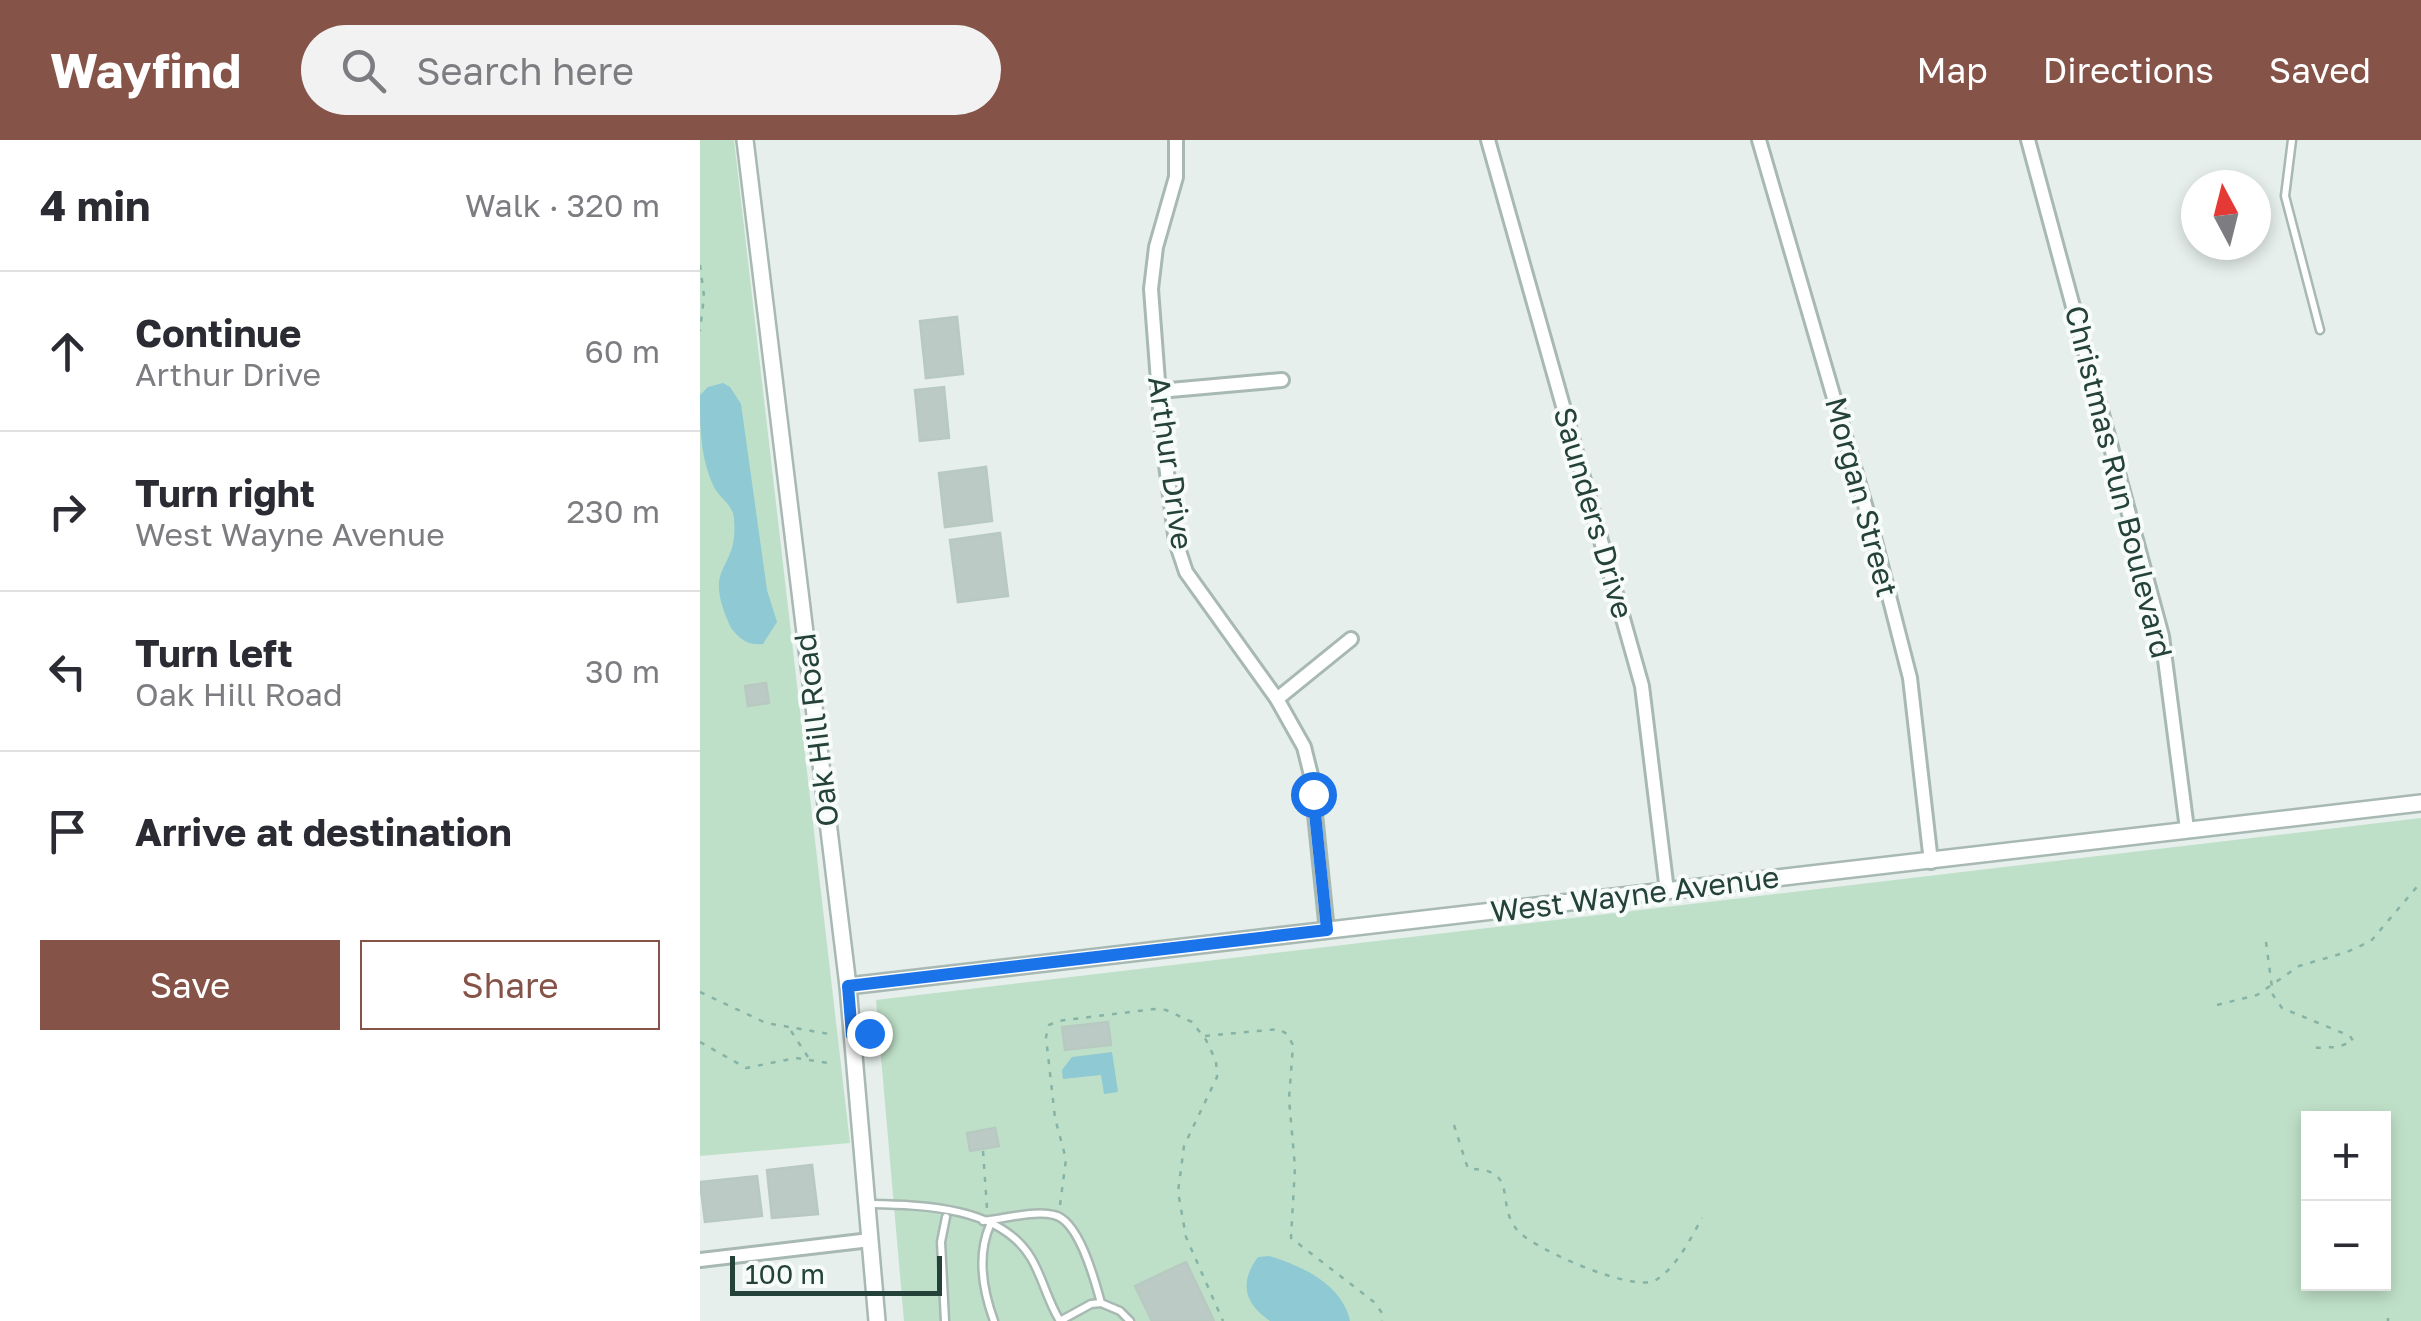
<!DOCTYPE html>
<html lang="en">
<head>
<meta charset="utf-8">
<style>
  :root { --surface:#fff; --page:#f2f2f3; --text:#2b2b33; --muted:#7c7c81; --line:#e1e1e2; --accent:#855347 }
  body { margin:0; font-family:"Golos Text",sans-serif; background:var(--page); color:var(--text) }
  .controls { position:absolute; right:30px; bottom:30px; display:grid; overflow:hidden; border-radius:0px; box-shadow:0 5px 15px #0003 }
  .controls button { width:90px; height:90px; display:grid; place-items:center; padding:0; border:0; border-bottom:2px solid var(--line); background:var(--surface); color:var(--text); font:50px sans-serif }
  .compass { position:absolute; left:1481px; top:30px; width:90px; height:90px; border-radius:50%; background:var(--surface); box-shadow:0 5px 15px #0003; rotate:353deg }
  .scale { position:absolute; left:30px; bottom:25px; width:212px; box-sizing:border-box; padding-left:10px; border:5px solid #24423a; border-top:0; font-size:28px; line-height:35px; white-space:nowrap; color:#24423a; -webkit-text-stroke:8px #f7fbf9; paint-order:stroke }
  .stop { position:absolute; width:30px; height:30px; margin:-22px; border:8px solid #1a73e8; border-radius:50%; background:#fff }
  .stop.end { background:#1a73e8; border-color:#fff; box-shadow:0 2px 10px #0008 }
  .list { margin:0; padding:0; list-style:none }
  h2 { display:flex; justify-content:space-between; align-items:center; height:130px; margin:0; padding:0 40px; font-size:42px }
  h2 small { font-size:32px; font-weight:400; color:var(--muted) }
  .list li { display:grid; grid-template-columns:65px 1fr auto; gap:30px; align-items:center; box-sizing:border-box; height:160px; padding:0 40px; border-top:2px solid var(--line) }
  .list b { display:block; font-size:38px; white-space:nowrap }
  .list p { margin:0; font-size:32px; white-space:nowrap; color:var(--muted) }
  .list em { font-size:32px; font-style:normal; color:var(--muted) }
  .actions { display:flex; gap:20px; padding:30px 40px }
  .actions a { flex:1; padding:22px 0; border:2px solid var(--accent); border-radius:0px; text-align:center; font-size:35px; color:var(--accent) }
  .actions .main { background:var(--accent); color:#fff }
  .icon { flex:none; width:55px; height:55px; fill:none; stroke:currentColor; stroke-width:2; stroke-linecap:round; stroke-linejoin:round }
  .map { position:relative; flex:none; width:1721px; height:1181px; overflow:hidden }
  header { display:flex; align-items:center; gap:60px; box-sizing:border-box; height:140px; padding:0 50px; background:var(--accent); color:#fff }
  header strong { font-size:48px }
  nav { display:flex; gap:55px; margin-inline-start:auto; font-size:35px }
  .search { width:700px; height:90px; background:var(--page); display:flex; align-items:center; gap:25px; box-sizing:border-box; padding:0 35px; border-radius:55px; color:var(--muted); font-size:38px }
  main { display:flex }
  aside { flex:1; background:var(--surface) }
  .map>svg:first-child { display:block }
  .green { fill:#bfe0c8; fill-rule:evenodd }
  .water { fill:#8ec9d4 }
  .building { fill:#bbcac4; stroke:#b8c9c2; stroke-width:2.5 }
  .lines { fill:none; stroke-linecap:round; stroke-linejoin:round }
  .service-casing { stroke:#a8b8b2; stroke-width:11 }
  .minor-casing { stroke:#a8b8b2; stroke-width:18 }
  .tertiary-casing { stroke:#a8b8b2; stroke-width:20 }
  .path { stroke:#86b3a5; stroke-width:2.5; stroke-dasharray:5 8; stroke-linecap:butt }
  .service { stroke:#fff; stroke-width:6 }
  .minor { stroke:#fff; stroke-width:12 }
  .tertiary { stroke:#fff; stroke-width:15 }
  .route { stroke:#1a73e8; stroke-width:12 }
  .labels { text-anchor:middle; stroke-width:8; stroke-linejoin:round; paint-order:stroke }
  .street-label { font-size:30px; fill:#24423a; stroke:#f7fbf9 }
</style>
</head>
<body>
<header>
<strong>Wayfind</strong>
<div class="search"><svg class="icon" aria-label="search" viewBox="0 0 24 24"><circle cx="10" cy="10" r="6"/><path d="M15 15l6 6"/></svg>Search here</div>
<nav><a>Map</a><a>Directions</a><a>Saved</a></nav>
</header>
<main>
<aside>
<h2>4 min<small>Walk · 320 m</small></h2>
<ul class="list">
<li><svg class="icon" aria-label="ahead" viewBox="0 0 24 24"><path d="M12 20V5M6 11l6-6 6 6"/></svg><div><b>Continue</b><p>Arthur Drive</p></div><em>60 m</em></li>
<li><svg class="icon" aria-label="right" viewBox="0 0 24 24"><path d="M7 20v-9h11M14 6l5 5-5 5"/></svg><div><b>Turn right</b><p>West Wayne Avenue</p></div><em>230 m</em></li>
<li><svg class="icon" aria-label="left" viewBox="0 0 24 24"><path d="M17 20v-9H6M10 6l-5 5 5 5"/></svg><div><b>Turn left</b><p>Oak Hill Road</p></div><em>30 m</em></li>
<li><svg class="icon" aria-label="arrive" viewBox="0 0 24 24"><path d="M6 21V4h12l-3 4 3 4H6"/></svg><div><b>Arrive at destination</b></div></li>
</ul>
<div class="actions"><a class="main">Save</a><a>Share</a></div>
</aside>
<div class="map">
<svg width="1721" height="1181" viewBox="0 0 1721 1181">
  <rect width="100%" height="100%" fill="#e6efeb"/>
  <g class="green">
    <path d="M0 0H34L150 1003 0 1016Z"/>
    <path d="M1721 678V1181H204L176 860ZM1608 978H1684V1144H1608Z"/>
  </g>
  <g class="water">
    <path d="M23 243 30 247 41 264 67 450 77 482 63 504C48 506 40 499 31 488 0 421 39 435 34 379 33 364 20 359 14 347 0 317 0 287 0 255L8 247Z"/>
    <path d="M412 912 418 952 404 954 401 935 363 939 362 930 372 917Z"/>
    <path d="M569 1116C602 1126 642 1144 650 1181H570C544 1164 539 1142 558 1117Z"/>
  </g>
  <g class="building">
    <path d="M257 177 263 234 226 238 220 181Z"/>
    <path d="M244 247 249 298 220 301 215 250Z"/>
    <path d="M286 327 292 381 245 387 239 333Z"/>
    <path d="M300 393 308 456 258 462 250 400Z"/>
    <path d="M66 543 69 563 48 566 45 546Z"/>
    <path d="M408 882 411 905 365 910 362 887Z"/>
    <path d="M295 988 299 1006 270 1011 267 993Z"/>
    <path d="M112 1025 118 1074 72 1078 67 1030Z"/>
    <path d="M57 1036 62 1076 5 1082 0 1042Z"/>
    <path d="M486 1122 514 1181H452L435 1146Z"/>
  </g>
  <g class="lines">
    <g class="service-casing">
      <g id="service">
        <path d="M1592 0 1585 56 1620 190"/>
        <path d="M169 1064C222 1065 300 1066 331 1118 343 1138 347 1160 360 1181"/>
        <path d="M283 1081C304 1079 334 1070 354 1075 379 1080 395 1141 401 1163L420 1171 430 1181"/>
        <path d="M290 1085C277 1115 283 1151 294 1181"/>
        <path d="M245 1181 241 1102 246 1077"/>
        <path d="M360 1181 391 1164 401 1163"/>
      </g>
    </g>
    <g class="minor-casing">
      <g id="minor">
        <path d="M476 0V37L456 107 451 149 462 294 476 402 486 432 577 559 604 607 611 635 627 791"/>
        <path d="M788 0 942 546 967 751"/>
        <path d="M1059 0 1170 382 1210 538 1231 722"/>
        <path d="M1328 0 1462 496 1487 689"/>
        <path d="M459 251 582 240"/>
        <path d="M577 559 651 499"/>
        <path d="M0 1120 170 1100"/>
      </g>
    </g>
    <g class="tertiary-casing">
      <g id="tertiary">
        <path d="M45 0 148 846 177 1181"/>
        <path d="M148 846 1721 663"/>
      </g>
    </g>
    <g class="path">
      <path d="M0 125 4 156 0 191"/>
      <path d="M1566 802 1573 855 1582 868 1650 896 1653 901 1638 907 1611 908"/>
      <path d="M0 852 66 883 135 895"/>
      <path d="M1517 865 1557 855 1599 826 1647 812 1671 801 1721 742"/>
      <path d="M91 891 108 917"/>
      <path d="M505 896 579 889 587 894 593 905 589 959 595 1027 591 1098 674 1162 682 1173V1181"/>
      <path d="M0 902 46 928 96 918 129 923"/>
      <path d="M754 985 768 1029C822 1028 793 1065 819 1092 837 1110 933 1153 956 1140 976 1128 991 1098 1002 1078"/>
      <path d="M283 1011 287 1068"/>
      <path d="M360 1065 366 1019 355 978 346 897 349 885 358 881 454 869 466 870 492 882 506 900 516 921 517 937 484 1006 478 1052 486 1097 523 1181"/>
      <path d="M1688 1181V1178"/>
    </g>
    <use href="#service" class="service"/>
    <use href="#minor" class="minor"/>
    <use href="#tertiary" class="tertiary"/>
  </g>
  <g class="lines">
    <path class="route" d="M169 893 152 895 148 846 627 790 613 654"/>
  </g>
  <g class="labels">
    <g class="street-label">
      <text transform="translate(470 323) rotate(82)" y="10">Arthur Drive</text>
      <text transform="translate(1418 342) rotate(76)" y="10">Christmas Run Boulevard</text>
      <text transform="translate(1161 357) rotate(75)" y="10">Morgan Street</text>
      <text transform="translate(893 373) rotate(74)" y="10">Saunders Drive</text>
      <text transform="translate(117 590) rotate(-97)" y="10">Oak Hill Road</text>
      <text transform="translate(935 755) rotate(-7)" y="10">West Wayne Avenue</text>
    </g>
  </g>
</svg>
<div class="controls">
<button>+</button>
<button>−</button>
</div>
<svg class="compass" viewBox="-18 -18 36 36"><path d="M0-13l5 13h-10z" fill="#e53935"/><path d="M0 13l5-13h-10z" fill="#7c7c81"/></svg>
<div class="scale">100 m</div>
<div class="stop" style="left:613px;top:654px"></div>
<div class="stop end" style="left:169px;top:893px"></div>
</div>
</main>
</body>
</html>
